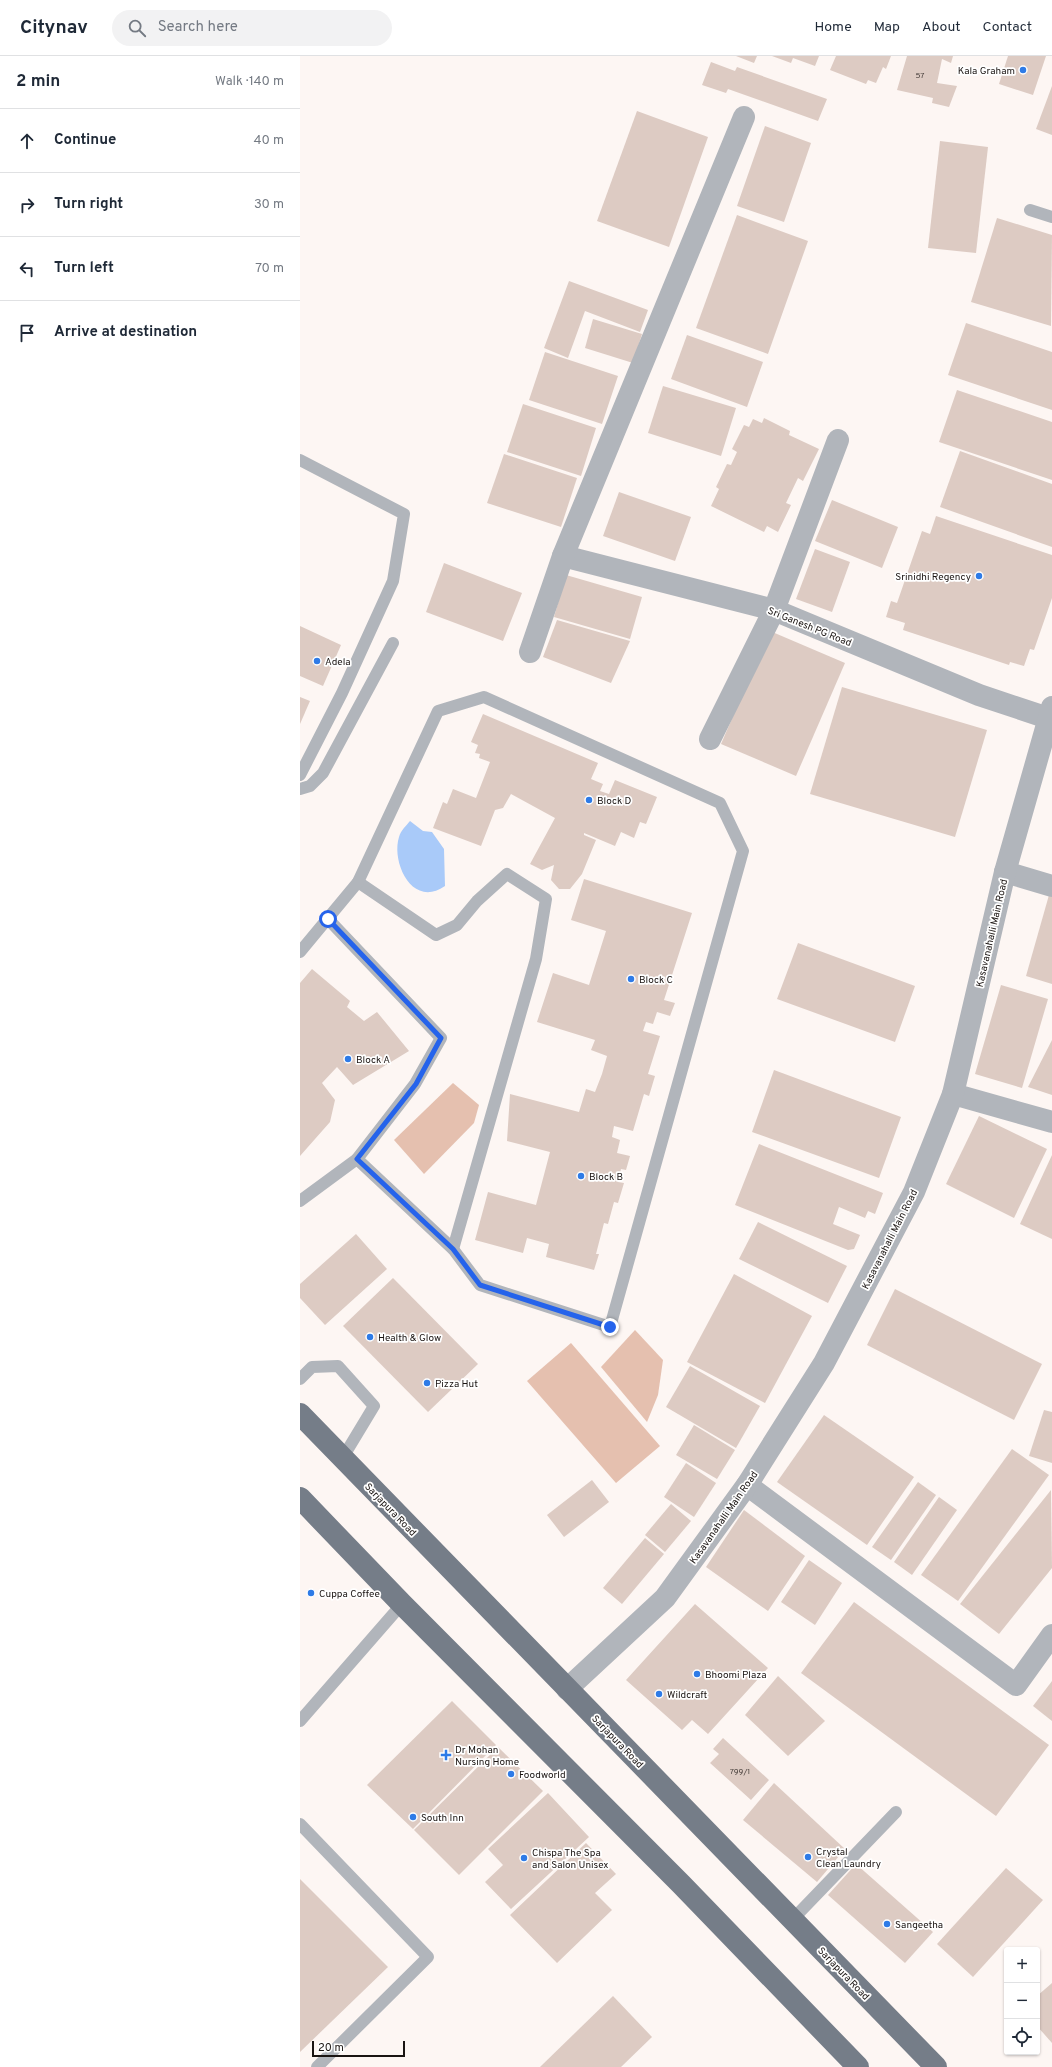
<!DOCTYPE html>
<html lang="en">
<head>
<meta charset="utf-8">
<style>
  :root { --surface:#fff; --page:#f2f2f3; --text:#1f2937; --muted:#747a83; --line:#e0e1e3 }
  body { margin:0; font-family:Overpass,sans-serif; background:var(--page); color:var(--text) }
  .controls { position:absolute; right:12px; bottom:12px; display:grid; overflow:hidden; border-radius:4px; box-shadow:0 1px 3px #0004 }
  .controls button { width:36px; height:36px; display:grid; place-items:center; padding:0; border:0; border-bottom:1px solid var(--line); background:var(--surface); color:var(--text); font:20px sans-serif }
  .scale { position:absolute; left:12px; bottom:10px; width:93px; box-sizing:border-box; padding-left:4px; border:2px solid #1a1412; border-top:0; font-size:11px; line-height:14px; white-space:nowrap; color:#1a1412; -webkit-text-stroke:3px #fff; paint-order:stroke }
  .stop { position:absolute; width:12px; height:12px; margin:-9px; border:3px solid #2563eb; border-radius:50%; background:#fff }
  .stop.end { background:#2563eb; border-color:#fff; box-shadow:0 1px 4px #0008 }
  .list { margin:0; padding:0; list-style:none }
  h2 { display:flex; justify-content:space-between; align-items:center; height:52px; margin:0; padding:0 16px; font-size:17px }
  h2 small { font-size:13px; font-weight:400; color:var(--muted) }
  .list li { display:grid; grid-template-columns:26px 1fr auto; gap:12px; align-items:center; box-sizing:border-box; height:64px; padding:0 16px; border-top:1px solid var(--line) }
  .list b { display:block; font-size:15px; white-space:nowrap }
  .list em { font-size:13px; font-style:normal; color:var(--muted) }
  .icon { flex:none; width:22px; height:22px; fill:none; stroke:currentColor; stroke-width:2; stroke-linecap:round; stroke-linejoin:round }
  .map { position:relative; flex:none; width:752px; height:2011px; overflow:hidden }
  header { display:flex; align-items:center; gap:24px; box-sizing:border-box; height:56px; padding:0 20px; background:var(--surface); border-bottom:1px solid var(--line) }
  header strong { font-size:19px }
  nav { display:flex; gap:22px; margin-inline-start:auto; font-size:14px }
  .search { width:280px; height:36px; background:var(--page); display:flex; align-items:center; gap:10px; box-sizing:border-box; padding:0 14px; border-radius:22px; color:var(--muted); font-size:15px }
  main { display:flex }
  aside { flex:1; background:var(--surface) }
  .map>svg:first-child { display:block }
  .green { fill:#e5c0af }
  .water { fill:#a9caf9 }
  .building { fill:#ddcbc3 }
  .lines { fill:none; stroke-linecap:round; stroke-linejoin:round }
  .lane { stroke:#b1b5bb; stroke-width:12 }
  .street { stroke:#b1b5bb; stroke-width:22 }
  .primary { stroke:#757d88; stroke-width:22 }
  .route { stroke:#2563eb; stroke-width:5 }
  .poi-dot { fill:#2e7be7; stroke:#fff; stroke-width:1.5 }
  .labels { text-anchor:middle; stroke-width:3.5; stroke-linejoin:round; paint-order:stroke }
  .number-label { font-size:8px; fill:#4b423e }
  .poi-label { font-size:10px; fill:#1a1412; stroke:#fff; text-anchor:start }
  .street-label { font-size:10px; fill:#1a1412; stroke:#fff }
</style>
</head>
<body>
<header>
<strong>Citynav</strong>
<div class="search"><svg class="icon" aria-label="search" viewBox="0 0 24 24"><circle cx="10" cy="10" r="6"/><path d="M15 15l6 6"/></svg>Search here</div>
<nav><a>Home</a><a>Map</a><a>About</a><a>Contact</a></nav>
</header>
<main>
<aside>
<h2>2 min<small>Walk · 140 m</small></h2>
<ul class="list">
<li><svg class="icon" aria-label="ahead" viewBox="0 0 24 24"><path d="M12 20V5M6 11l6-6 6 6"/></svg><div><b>Continue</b></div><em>40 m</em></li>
<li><svg class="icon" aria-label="right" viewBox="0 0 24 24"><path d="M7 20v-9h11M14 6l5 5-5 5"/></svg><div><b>Turn right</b></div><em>30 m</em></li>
<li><svg class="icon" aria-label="left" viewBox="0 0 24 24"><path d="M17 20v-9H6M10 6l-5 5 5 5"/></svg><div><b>Turn left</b></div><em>70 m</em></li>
<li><svg class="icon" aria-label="arrive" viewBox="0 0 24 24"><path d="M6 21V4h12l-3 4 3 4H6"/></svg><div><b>Arrive at destination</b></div></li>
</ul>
</aside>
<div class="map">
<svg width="752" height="2011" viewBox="0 0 752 2011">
  <rect width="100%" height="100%" fill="#fdf6f3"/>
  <g class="green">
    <path d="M153 1027 179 1049 174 1067 124 1118 94 1084Z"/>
    <path d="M335 1274 363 1304 358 1339 347 1366 301 1311Z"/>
    <path d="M271 1287 360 1390 316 1427 227 1325Z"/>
  </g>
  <path class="water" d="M110 765 123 775 132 776 144 793 145 830C112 853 91 806 99 781 101 774 106 770 110 765Z"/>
  <g class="building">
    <path d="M436 0H457L454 7Z"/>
    <path d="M472 0H519L515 10 493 2 491 7Z"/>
    <path d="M536 0H591L586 13 583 11 576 27 568 24 566 28 530 14Z"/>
    <path d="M607 0H653L651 7 642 3 637 27 657 30 649 51 632 47 633 42 597 34Z"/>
    <path d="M708 0H746L733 39 699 28Z"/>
    <path d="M411 6 435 15 437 11 527 43 518 65 428 33 426 37 402 29Z"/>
    <path d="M752 30V79L736 73Z"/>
    <path d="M337 55 408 81 369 191 297 165Z"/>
    <path d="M465 70 511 87 484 166 437 150Z"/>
    <path d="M640 85 688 91 676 197 628 192Z"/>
    <path d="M437 159 508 185 468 298 396 272Z"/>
    <path d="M697 162 752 179 751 270 671 246Z"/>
    <path d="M269 225 348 254 340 276 285 255 268 302 244 292Z"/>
    <path d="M293 263 342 278 333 307 285 292Z"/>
    <path d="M666 267 752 296V354L648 319Z"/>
    <path d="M387 279 463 306 447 351 371 323Z"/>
    <path d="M245 296 318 320 302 368 229 344Z"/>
    <path d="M363 330 436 352 421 400 348 377Z"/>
    <path d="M657 334 752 366V424L639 386Z"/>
    <path d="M223 348 296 372 281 420 207 396Z"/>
    <path d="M464 362 490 375 489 379 519 393 503 425 498 422 486 447 491 449 478 476 467 470 464 476 411 450 419 433 416 431 427 408 431 409 437 396 432 393 444 369 449 371 453 363 462 367Z"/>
    <path d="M660 395 752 428V491L640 451Z"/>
    <path d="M204 398 277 422 261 471 187 447Z"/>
    <path d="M319 436 391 461 375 505 303 480Z"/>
    <path d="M532 444 598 471 582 512 515 485Z"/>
    <path d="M636 460 752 499V542L734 594 730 593 724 610 710 606 709 609 603 574 605 567 586 561 591 545 597 547 622 475 630 478Z"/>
    <path d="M515 493 550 506 532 556 496 543Z"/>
    <path d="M144 507 222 537 203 585 126 556Z"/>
    <path d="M266 519 342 541 330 583 254 561Z"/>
    <path d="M257 564 330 585 311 627 243 601Z"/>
    <path d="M0 570 41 589 23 630 0 620Z"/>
    <path d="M470 575 545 607 496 720 421 688Z"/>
    <path d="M542 631 687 674 655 781 510 738Z"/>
    <path d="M0 641 10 645 0 668Z"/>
    <path d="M183 658 298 707 291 723 303 728 300 735 309 738 315 724 357 741 346 768 340 766 334 782 321 776 315 790 284 777V779L296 784 282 818 270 833H259L251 824 254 809 242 814 230 808 255 762 211 738 203 752 195 754 181 790 133 772 143 746 147 748 153 733 176 742 190 706 179 702 180 698 175 697 178 689 171 686Z"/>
    <path d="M284 823 392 857 364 944 375 947 370 960 357 956 353 968 346 966 343 975 360 980 348 1018 355 1020 349 1040 344 1038 333 1075 314 1070 312 1081 320 1084 317 1097 330 1100 326 1114 321 1113 318 1126 324 1127 318 1147 314 1146 308 1168 304 1167 296 1198H299L294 1214 246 1201 249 1188 227 1182 223 1197 175 1184 188 1136 236 1149 250 1096 207 1085 210 1038 279 1056 286 1033 295 1036 302 1018 307 1000 291 994 295 984 237 966 253 917 289 929 306 875 271 864Z"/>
    <path d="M749 839 752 840V928L726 920Z"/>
    <path d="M498 887 615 930 595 986 477 943Z"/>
    <path d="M12 913 50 945 47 951 64 965 77 956 109 995 53 1029 37 1011 22 1027 35 1044 30 1066 0 1100V927Z"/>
    <path d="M701 929 748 943 722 1032 675 1018Z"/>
    <path d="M752 984V1039L728 1031Z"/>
    <path d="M474 1014 601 1061 579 1122 452 1076Z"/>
    <path d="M679 1060 747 1093 714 1162 646 1128Z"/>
    <path d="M459 1088 583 1137 575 1158 568 1155 565 1162 539 1151 533 1168 560 1179 554 1193 548 1194 435 1149Z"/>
    <path d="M752 1099V1183L720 1168Z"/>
    <path d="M458 1166 547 1210 528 1247 439 1203Z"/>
    <path d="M56 1178 87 1213 25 1269 0 1242V1228Z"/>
    <path d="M434 1218 512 1260 465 1347 387 1306Z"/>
    <path d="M93 1222 178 1308 128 1356 43 1270Z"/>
    <path d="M595 1233 742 1308 714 1364 567 1289Z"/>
    <path d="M390 1310 460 1350 436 1392 366 1351Z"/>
    <path d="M744 1354 752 1356V1407L729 1400Z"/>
    <path d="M524 1359 614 1421 567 1489 477 1426Z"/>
    <path d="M394 1369 435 1394 417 1423 376 1399Z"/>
    <path d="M712 1393 749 1419 658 1545 621 1519Z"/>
    <path d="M386 1407 416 1427 394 1461 364 1441Z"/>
    <path d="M292 1424 309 1446 264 1481 247 1459Z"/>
    <path d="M618 1426 636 1439 591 1504 572 1491Z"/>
    <path d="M751 1434 752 1512 699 1578 660 1548Z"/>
    <path d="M639 1441 657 1454 612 1519 594 1506Z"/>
    <path d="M371 1448 391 1465 365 1496 345 1479Z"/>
    <path d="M444 1454 505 1500 468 1555 406 1511Z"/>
    <path d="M345 1482 364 1498 322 1548 303 1532Z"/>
    <path d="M509 1504 542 1527 515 1569 481 1546Z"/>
    <path d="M554 1546 749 1689 696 1760 501 1617Z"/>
    <path d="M395 1548 468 1612 408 1678 392 1664 382 1674 326 1624Z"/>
    <path d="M478 1620 525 1665 488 1700 445 1659Z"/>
    <path d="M752 1625V1665L733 1650Z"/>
    <path d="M152 1645 196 1689 113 1773 67 1729Z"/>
    <path d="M423 1682 469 1724 451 1744 410 1707 419 1698 413 1693Z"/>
    <path d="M198 1691 243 1735 159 1819 114 1774Z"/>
    <path d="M474 1727 545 1793 517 1826 443 1764Z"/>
    <path d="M248 1737 289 1781 211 1853 185 1826 203 1809 188 1793Z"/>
    <path d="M286 1787 316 1818 295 1837 312 1854 257 1907 210 1859Z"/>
    <path d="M556 1808 633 1876 605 1907 528 1839Z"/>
    <path d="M706 1812 743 1844 673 1921 637 1888Z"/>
    <path d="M0 1823 88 1911 0 1996Z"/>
    <path d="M752 1927V1987L737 1970V1940Z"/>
    <path d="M313 1940 352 1981 321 2011H240Z"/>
  </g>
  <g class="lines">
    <g class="lane">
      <path d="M730 154 752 161"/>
      <path d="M0 404 104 458 93 525 42 637 0 719"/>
      <path d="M0 733 10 730 23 717 93 587"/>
      <path d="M58 826 136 879 157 869 177 845 207 818 246 843 236 903 153 1193"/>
      <path d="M28 863 141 982 115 1028 57 1103"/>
      <path d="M0 896 58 826 138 655 184 641 420 747 443 795 310 1271 180 1229 153 1193 57 1103 0 1145"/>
      <path d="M0 1323 12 1311 38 1310 74 1350 42 1403"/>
      <path d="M0 1665 102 1548"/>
      <path d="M0 1768 128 1901 17 2011"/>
      <path d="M493 1863 596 1756"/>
    </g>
    <g class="street">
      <path d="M263 500 474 554 679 639 748 662"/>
      <path d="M230 596 263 500 444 61"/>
      <path d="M410 683 474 554 538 384"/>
      <path d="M705 816 752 830"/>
      <path d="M653 1038 752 1066"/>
      <path d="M447 1429 716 1629 752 1579"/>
      <path d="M267 1633 365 1542 447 1429 524 1307 614 1136 653 1038 705 816 752 651"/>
    </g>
    <g class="primary">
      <path d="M0 1358 636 2011"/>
      <path d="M0 1442 102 1548 381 1828 558 2011"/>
    </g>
  </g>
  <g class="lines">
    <path class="route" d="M28 863 141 982 116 1028 57 1103 153 1193 180 1229 310 1271"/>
  </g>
  <g class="poi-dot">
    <circle cx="723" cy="14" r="4"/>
    <circle cx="679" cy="520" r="4"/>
    <circle cx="17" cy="605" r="4"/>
    <circle cx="289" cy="744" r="4"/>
    <circle cx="331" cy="923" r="4"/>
    <circle cx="48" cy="1003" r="4"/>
    <circle cx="281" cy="1120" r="4"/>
    <circle cx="70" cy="1281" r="4"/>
    <circle cx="127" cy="1327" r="4"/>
    <circle cx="11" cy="1537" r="4"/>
    <circle cx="397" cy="1618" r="4"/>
    <circle cx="359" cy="1638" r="4"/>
    <path d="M144 1693h4v4h4v4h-4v4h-4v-4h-4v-4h4z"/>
    <circle cx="211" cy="1718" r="4"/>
    <circle cx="113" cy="1761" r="4"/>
    <circle cx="508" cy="1801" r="4"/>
    <circle cx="224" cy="1802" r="4"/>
    <circle cx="587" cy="1868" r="4"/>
  </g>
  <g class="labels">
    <g class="number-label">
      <text x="620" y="22">57</text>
      <text x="440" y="1718">799/1</text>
    </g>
    <g class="poi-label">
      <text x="715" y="18" text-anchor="end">Kala Graham</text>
      <text x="671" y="524" text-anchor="end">Srinidhi Regency</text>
      <text x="25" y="609">Adela</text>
      <text x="297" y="748">Block D</text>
      <text x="339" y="927">Block C</text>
      <text x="56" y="1007">Block A</text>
      <text x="289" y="1124">Block B</text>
      <text x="78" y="1285">Health &amp; Glow</text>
      <text x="135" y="1331">Pizza Hut</text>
      <text x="19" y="1541">Cuppa Coffee</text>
      <text x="405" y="1622">Bhoomi Plaza</text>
      <text x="367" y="1642">Wildcraft</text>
      <text x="155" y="1697">Dr Mohan<tspan x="155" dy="12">Nursing Home</tspan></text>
      <text x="219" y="1722">Foodworld</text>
      <text x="121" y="1765">South Inn</text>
      <text x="516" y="1799">Crystal<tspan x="516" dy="12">Clean Laundry</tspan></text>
      <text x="232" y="1800">Chispa The Spa<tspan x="232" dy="12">and Salon Unisex</tspan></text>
      <text x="595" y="1872">Sangeetha</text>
    </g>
    <g class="street-label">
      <text transform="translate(510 570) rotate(22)" y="4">Sri Ganesh PG Road</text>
      <text transform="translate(691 877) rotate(-77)" y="4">Kasavanahalli Main Road</text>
      <text transform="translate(589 1183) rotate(-63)" y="4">Kasavanahalli Main Road</text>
      <text transform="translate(91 1453) rotate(46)" y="4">Sarjapura Road</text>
      <text transform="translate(423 1461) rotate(-55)" y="4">Kasavanahalli Main Road</text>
      <text transform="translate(318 1685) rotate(46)" y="4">Sarjapura Road</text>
      <text transform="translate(544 1917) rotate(46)" y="4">Sarjapura Road</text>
    </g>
  </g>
</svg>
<div class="controls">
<button>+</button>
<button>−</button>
<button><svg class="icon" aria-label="locate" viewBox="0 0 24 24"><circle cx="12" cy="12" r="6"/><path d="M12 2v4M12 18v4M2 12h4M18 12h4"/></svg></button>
</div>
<div class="scale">20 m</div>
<div class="stop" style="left:28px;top:863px"></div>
<div class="stop end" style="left:310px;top:1271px"></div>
</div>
</main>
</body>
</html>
